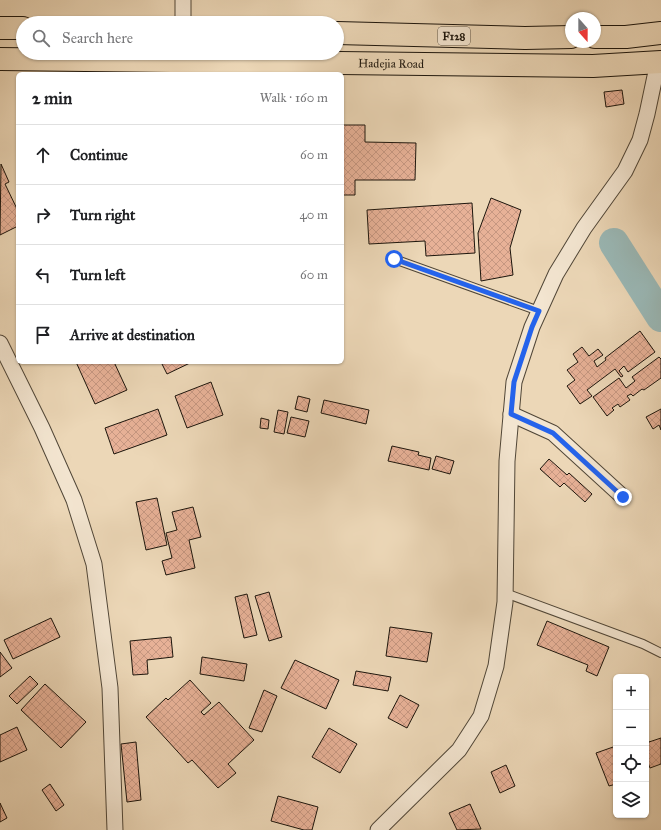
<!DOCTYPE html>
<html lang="en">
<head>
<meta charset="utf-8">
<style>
  :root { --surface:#fff; --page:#f2f2f2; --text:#202124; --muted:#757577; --line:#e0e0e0 }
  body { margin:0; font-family:"IM FELL Great Primer",serif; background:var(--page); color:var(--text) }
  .controls { position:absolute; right:12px; bottom:12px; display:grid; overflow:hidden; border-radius:6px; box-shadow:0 1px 3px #0004 }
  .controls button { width:36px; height:36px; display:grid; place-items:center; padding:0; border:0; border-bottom:1px solid var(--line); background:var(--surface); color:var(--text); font:20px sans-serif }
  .compass { position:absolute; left:565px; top:12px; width:36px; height:36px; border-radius:50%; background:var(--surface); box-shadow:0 1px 3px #0004; rotate:159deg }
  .stop { position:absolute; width:12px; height:12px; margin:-9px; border:3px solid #2563eb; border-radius:50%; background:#fff }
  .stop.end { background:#2563eb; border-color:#fff; box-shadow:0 1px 4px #0008 }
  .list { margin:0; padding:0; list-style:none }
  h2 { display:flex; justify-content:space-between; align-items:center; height:52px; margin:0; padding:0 16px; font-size:17px }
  h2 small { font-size:13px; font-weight:400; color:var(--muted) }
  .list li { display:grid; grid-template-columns:26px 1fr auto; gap:12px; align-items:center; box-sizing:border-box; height:60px; padding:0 16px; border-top:1px solid var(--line) }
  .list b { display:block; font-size:15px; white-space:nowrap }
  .list em { font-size:13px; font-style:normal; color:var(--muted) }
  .icon { flex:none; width:22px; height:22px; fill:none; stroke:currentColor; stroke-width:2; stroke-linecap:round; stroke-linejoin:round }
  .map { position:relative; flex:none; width:661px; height:830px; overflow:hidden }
  .search { position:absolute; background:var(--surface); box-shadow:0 1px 3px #0004; left:16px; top:16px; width:328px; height:44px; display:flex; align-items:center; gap:10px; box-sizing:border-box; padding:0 14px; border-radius:22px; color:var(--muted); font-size:15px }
  .panel { position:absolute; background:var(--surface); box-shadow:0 1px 3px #0004; left:16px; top:72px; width:328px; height:292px; border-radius:6px }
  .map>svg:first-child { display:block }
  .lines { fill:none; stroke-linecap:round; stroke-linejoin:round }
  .river { stroke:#9ab8b6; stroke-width:30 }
  .building { fill:url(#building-cross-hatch); stroke:#1c150c }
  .lane-casing { stroke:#504637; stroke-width:10 }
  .street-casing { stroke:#504637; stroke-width:17 }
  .primary-casing { stroke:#1c150c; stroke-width:24 }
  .lane { stroke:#f3e5d0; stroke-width:8 }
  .street { stroke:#f3e5d0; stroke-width:15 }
  .primary { stroke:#ecd7b7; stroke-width:22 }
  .route { stroke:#2563eb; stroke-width:5 }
  .labels { text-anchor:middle; stroke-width:4; stroke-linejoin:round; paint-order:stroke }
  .shield { fill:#f3e5d0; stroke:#5c5347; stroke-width:1 }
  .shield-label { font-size:11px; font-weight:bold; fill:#1c150c }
  .street-label { font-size:12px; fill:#1c150c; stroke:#f3e5d0 }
</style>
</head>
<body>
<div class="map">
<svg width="661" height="830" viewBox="0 0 661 830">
  <defs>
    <pattern id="building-cross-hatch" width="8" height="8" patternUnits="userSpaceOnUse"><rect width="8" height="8" fill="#e7b197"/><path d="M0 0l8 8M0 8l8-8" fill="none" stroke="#c69781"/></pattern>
  </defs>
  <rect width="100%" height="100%" fill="#ecd7b7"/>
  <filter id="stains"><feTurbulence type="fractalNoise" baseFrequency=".005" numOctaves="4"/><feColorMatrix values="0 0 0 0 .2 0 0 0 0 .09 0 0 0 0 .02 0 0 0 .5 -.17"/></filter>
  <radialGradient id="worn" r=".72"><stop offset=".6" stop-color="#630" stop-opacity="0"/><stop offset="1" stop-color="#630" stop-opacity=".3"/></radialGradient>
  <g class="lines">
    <path class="river" d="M614 243 661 317"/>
  </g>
  <g class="building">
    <path d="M622 90 624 104 606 107 604 92Z"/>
    <path d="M342 125H365V142L416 143 415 180H355V195H342Z"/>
    <path d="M1 164 9 182 5 184 18 211V226L0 235Z"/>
    <path d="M491 198 521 210 510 248 513 275 481 281 478 233Z"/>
    <path d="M472 203 475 253 426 256 425 241 369 244 367 210Z"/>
    <path d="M640 331 655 352 628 372 624 366 619 371 623 376 621 377 615 369 587 390 592 396 580 404 567 386 575 380 567 370 578 362 573 354 582 347 589 356 598 349 603 355 594 361 597 367 606 360 605 358Z"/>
    <path d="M659 357 661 359V378L644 390 642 389 633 396 631 394 627 396 630 400 620 407 618 404 612 408 614 410 607 416 593 397 619 378 626 388 635 381 632 377Z"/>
    <path d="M76 362H114L127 390 95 404Z"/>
    <path d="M161 362H192L167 374Z"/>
    <path d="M211 382 223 415 187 428 175 396Z"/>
    <path d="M298 396 310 399 307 412 295 409Z"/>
    <path d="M324 400 369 410 366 424 321 413Z"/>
    <path d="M158 409 167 435 114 454 105 428Z"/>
    <path d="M661 409V430L659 425 653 429 646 417Z"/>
    <path d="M278 410 288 412 284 434 274 432Z"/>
    <path d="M291 417 309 421 305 437 287 433Z"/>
    <path d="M261 418 269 420 268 429 260 428Z"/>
    <path d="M392 446 419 452 418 455 431 458 429 470 388 461Z"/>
    <path d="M436 456 454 461 450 474 432 469Z"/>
    <path d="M549 459 567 475 569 473 592 494 585 502 564 483 560 487 540 469Z"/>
    <path d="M157 498 167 545 146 550 136 502Z"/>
    <path d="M193 507 201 537 189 540 195 568 166 575 162 561 172 558 166 533 177 530 172 512Z"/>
    <path d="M269 592 282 637 269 641 255 596Z"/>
    <path d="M247 594 257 635 244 638 235 597Z"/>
    <path d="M51 618 60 637 13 659 4 640Z"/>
    <path d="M547 621 609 647 597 676 586 671 588 665 537 645Z"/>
    <path d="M390 627 432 633 427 662 386 656Z"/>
    <path d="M171 637 173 657 147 660 148 674 133 675 130 641Z"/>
    <path d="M0 652 12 668 0 677Z"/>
    <path d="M202 657 247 664 244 681 200 674Z"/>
    <path d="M295 660 339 680 326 709 281 688Z"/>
    <path d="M356 671 391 677 388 691 353 685Z"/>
    <path d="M30 676 38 684 17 704 9 696Z"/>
    <path d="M190 680 211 703 201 712 204 715 219 702 254 740 228 764 236 773 218 788 192 760 188 763 146 717 166 698 168 700Z"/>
    <path d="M45 684 86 722 61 748 21 710Z"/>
    <path d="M264 690 277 696 262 732 249 728Z"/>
    <path d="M400 695 419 705 407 728 388 718Z"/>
    <path d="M17 727 27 750 0 762V735Z"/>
    <path d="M329 728 357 744 340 773 312 757Z"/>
    <path d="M646 734 649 742 661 738V764L650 768 647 760H646Z"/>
    <path d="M136 742 141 800 127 802 121 744Z"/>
    <path d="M616 746V784L609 786 596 753Z"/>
    <path d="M506 765 515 786 500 793 491 772Z"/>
    <path d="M50 784 64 805 56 811 42 790Z"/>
    <path d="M278 796 318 807 312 830H304L271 821Z"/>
    <path d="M0 803 7 818 0 822Z"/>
    <path d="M470 804 481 829 457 830 449 813Z"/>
  </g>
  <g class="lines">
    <g class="lane-casing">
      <g id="lane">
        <path d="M394 259 539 311"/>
        <path d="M505 593 643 644 661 653"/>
      </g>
    </g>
    <g class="street-casing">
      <g id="street">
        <path d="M183 23V0"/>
        <path d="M0 343 42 428 74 500 94 564 110 688 115 830"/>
        <path d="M511 414 553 433 623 497"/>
        <path d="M378 830 459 750 481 716 496 666 505 602 507 461 514 382 532 327 556 274 584 228 625 171 640 140 647 114 658 62"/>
      </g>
    </g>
    <g class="primary-casing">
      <g id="primary">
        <path d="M0 28H23"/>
        <path d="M337 33 525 38 571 37"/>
        <path d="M595 37H626L661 33"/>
        <path id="s1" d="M0 59 593 66 661 62"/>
      </g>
    </g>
    <use href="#lane" class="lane"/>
    <use href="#street" class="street"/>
    <use href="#primary" class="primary"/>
  </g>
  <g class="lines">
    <path class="route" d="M394 259 539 311 532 327 514 382 511 414 553 433 623 497"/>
  </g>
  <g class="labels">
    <rect class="shield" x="438" y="27" width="32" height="18" rx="3"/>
    <g class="shield-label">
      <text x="454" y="40">F128</text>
    </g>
    <g class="street-label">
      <text dy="4" stroke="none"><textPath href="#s1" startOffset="391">Hadejia Road</textPath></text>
    </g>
  </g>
  <rect width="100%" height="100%" filter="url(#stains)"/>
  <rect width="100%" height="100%" fill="url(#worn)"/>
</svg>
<div class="controls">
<button>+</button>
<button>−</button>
<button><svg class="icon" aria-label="locate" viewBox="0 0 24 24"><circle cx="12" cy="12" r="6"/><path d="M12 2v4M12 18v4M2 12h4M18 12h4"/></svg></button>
<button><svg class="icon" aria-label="layers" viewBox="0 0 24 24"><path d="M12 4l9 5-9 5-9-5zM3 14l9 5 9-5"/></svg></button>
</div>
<svg class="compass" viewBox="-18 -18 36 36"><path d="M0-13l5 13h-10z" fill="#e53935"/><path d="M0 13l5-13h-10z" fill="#757577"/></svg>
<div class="stop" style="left:394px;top:259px"></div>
<div class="stop end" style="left:623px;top:497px"></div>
<div class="search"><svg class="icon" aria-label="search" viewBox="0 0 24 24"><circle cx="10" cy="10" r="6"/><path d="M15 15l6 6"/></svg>Search here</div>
<section class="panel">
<h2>2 min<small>Walk · 160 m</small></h2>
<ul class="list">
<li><svg class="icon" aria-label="ahead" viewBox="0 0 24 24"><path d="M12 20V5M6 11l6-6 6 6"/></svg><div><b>Continue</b></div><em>60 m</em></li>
<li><svg class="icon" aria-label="right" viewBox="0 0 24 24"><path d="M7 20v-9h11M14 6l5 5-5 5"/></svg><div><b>Turn right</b></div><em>40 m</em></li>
<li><svg class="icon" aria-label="left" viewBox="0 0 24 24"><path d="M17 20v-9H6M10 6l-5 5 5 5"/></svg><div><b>Turn left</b></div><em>60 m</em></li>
<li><svg class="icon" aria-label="arrive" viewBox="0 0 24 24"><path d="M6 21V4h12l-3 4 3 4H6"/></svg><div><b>Arrive at destination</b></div></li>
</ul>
</section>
</div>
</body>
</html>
